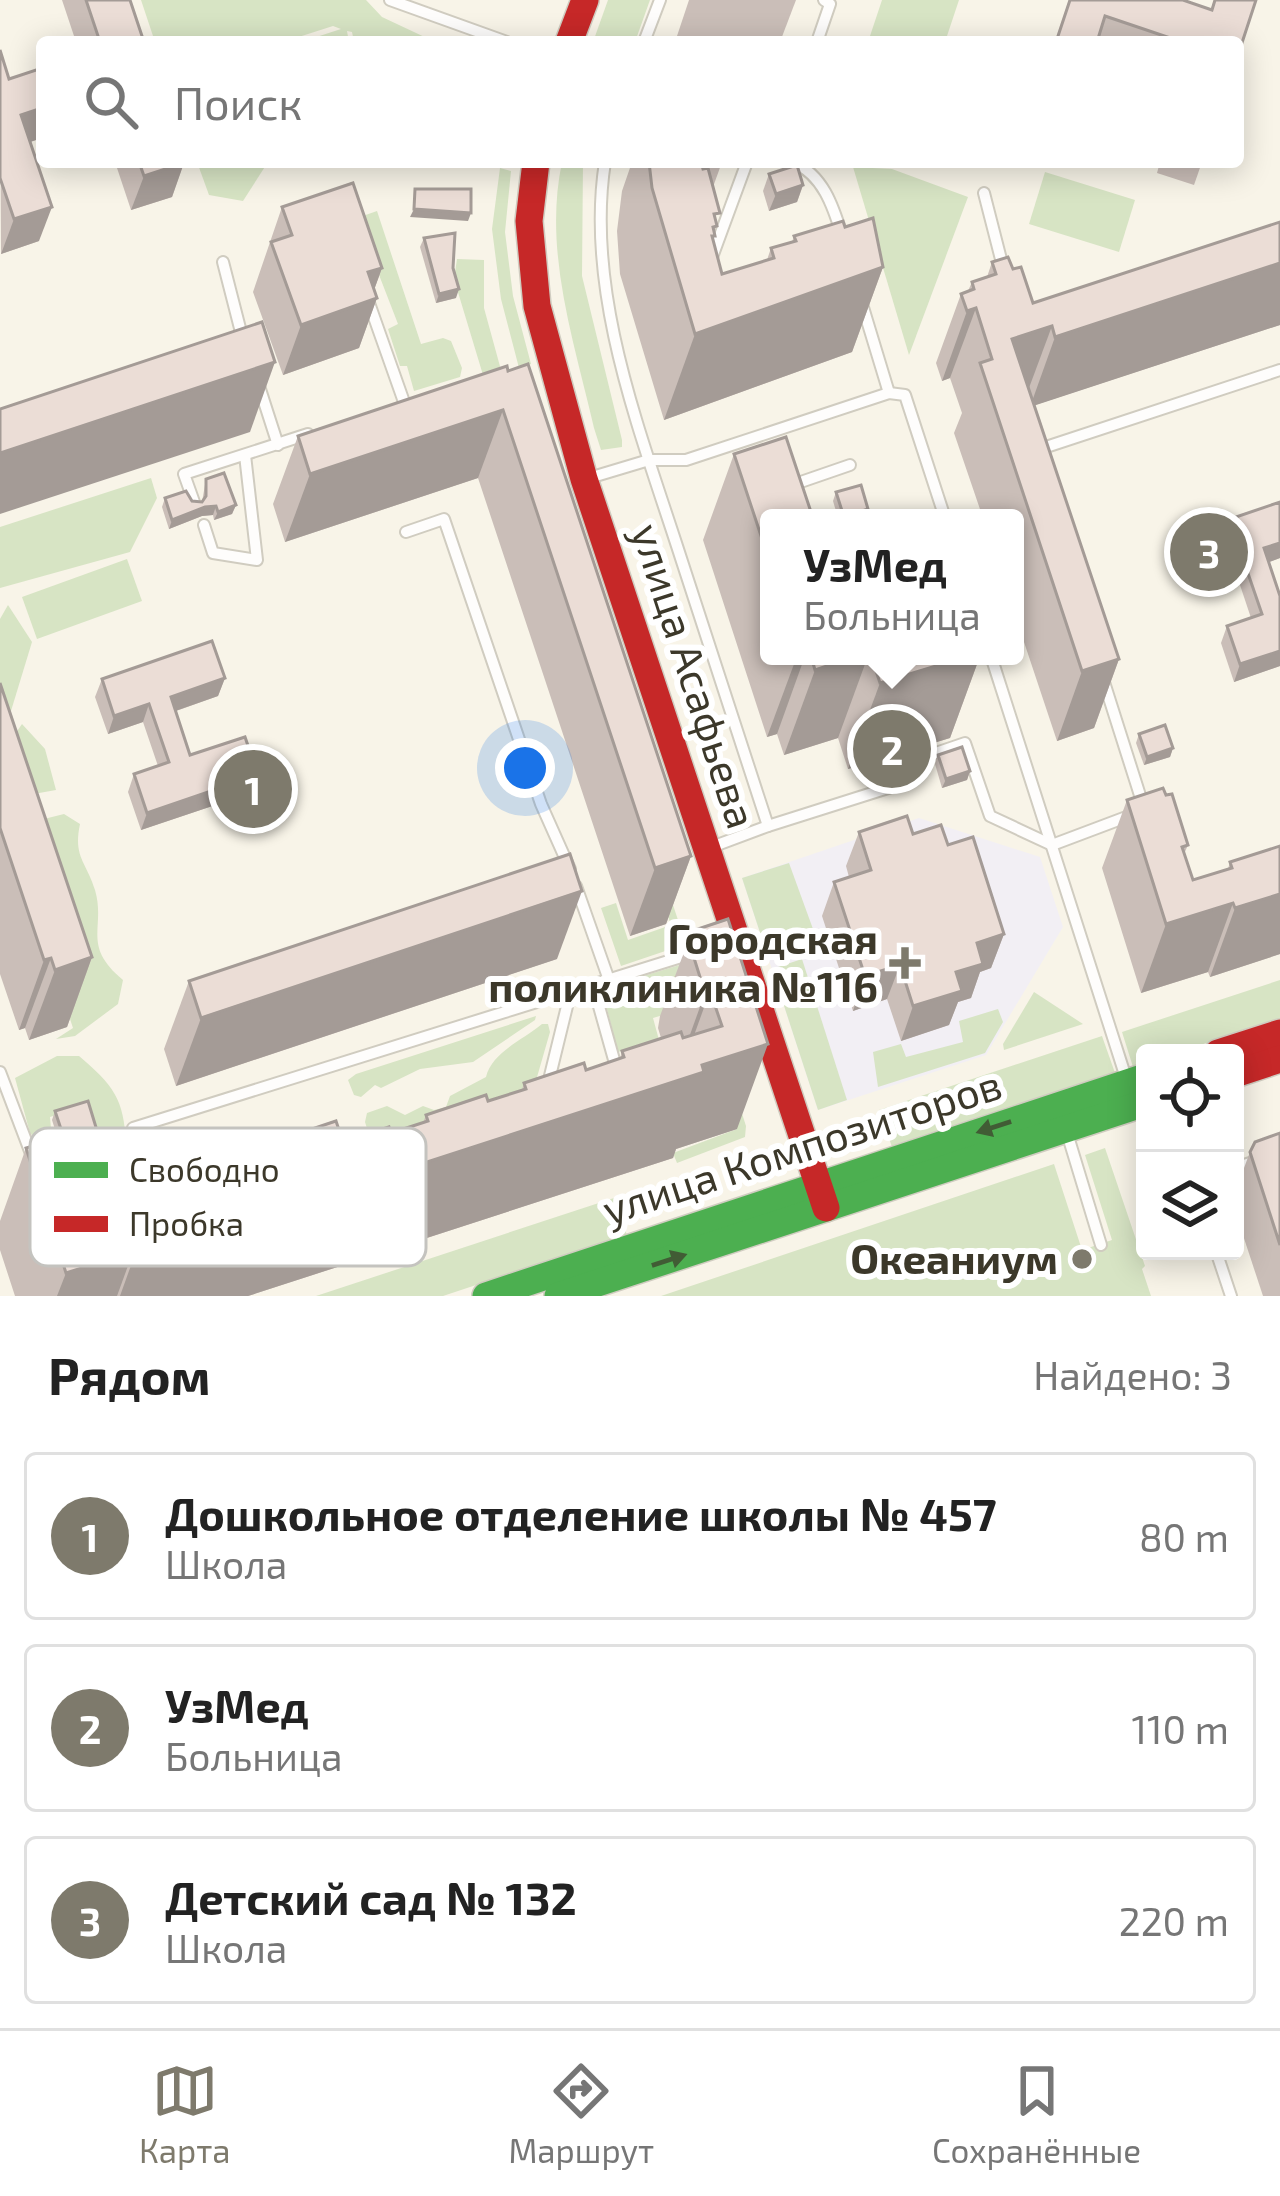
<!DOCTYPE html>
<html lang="ru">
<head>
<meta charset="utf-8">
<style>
  :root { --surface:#fff; --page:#f2f2f2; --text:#222; --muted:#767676; --line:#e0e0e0; --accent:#7e7a6c }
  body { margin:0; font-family:"Exo 2",sans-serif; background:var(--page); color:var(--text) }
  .controls { position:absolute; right:36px; bottom:36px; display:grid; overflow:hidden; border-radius:12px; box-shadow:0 6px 30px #0003 }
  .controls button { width:108px; height:108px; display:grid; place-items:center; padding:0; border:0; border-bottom:3px solid var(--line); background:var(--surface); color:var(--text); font:60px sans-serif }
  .you { position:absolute; left:525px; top:768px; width:42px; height:42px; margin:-30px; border:9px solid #fff; border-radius:50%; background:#1a73e8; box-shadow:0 0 0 18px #1a73e833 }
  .badge { display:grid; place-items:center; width:78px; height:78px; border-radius:50%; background:var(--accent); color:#fff; font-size:39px; font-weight:700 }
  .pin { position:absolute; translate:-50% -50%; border:6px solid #fff; box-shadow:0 3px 12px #0006 }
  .popup { position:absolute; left:760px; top:509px; width:264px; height:156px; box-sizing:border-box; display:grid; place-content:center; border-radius:12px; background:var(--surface); filter:drop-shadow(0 3px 9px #0005); font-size:39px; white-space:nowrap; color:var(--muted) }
  .popup b { font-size:45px; color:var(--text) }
  .popup::after { content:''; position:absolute; left:50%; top:100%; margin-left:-24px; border:24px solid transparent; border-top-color:var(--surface) }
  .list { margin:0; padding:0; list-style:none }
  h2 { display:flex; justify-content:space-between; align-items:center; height:156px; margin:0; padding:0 48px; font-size:51px }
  h2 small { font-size:39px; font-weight:400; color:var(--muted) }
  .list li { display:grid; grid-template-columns:78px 1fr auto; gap:36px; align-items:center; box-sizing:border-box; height:168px; margin:0 24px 24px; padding:0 24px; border:3px solid var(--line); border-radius:12px }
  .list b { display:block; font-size:45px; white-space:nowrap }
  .list p { margin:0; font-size:39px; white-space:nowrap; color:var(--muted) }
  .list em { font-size:39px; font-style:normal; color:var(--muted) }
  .icon { flex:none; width:66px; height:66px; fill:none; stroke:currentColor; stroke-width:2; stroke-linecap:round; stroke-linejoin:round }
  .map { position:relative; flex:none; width:1280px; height:1296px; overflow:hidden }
  .search { position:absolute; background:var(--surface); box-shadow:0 6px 30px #0003; left:36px; right:36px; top:36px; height:132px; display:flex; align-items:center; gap:30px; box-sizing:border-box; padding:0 42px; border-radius:12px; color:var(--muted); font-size:45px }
  .sheet { height:732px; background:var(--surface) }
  nav { display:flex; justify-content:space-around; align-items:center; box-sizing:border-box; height:168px; border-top:3px solid var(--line); background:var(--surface); font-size:33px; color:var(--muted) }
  nav a { display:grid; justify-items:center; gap:6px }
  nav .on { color:var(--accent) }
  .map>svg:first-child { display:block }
  .medical { fill:#f2eff4 }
  .green { fill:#d7e4c4 }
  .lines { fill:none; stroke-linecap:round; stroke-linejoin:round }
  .lane-casing { stroke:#d0ccc0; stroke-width:14 }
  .fast-casing { stroke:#d0ccc0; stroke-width:30 }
  .jam-casing { stroke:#d0ccc0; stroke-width:30 }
  .lane { stroke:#fefdfc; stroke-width:10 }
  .fast { stroke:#4caf50; stroke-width:27 }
  .jam { stroke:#c62828; stroke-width:27 }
  .wall { fill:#cabeb8 }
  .shaded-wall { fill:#a49b96 }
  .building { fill:#ebddd6; stroke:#a49b96; stroke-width:3 }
  .oneway { fill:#415c35 }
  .poi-dot { fill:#7e7a6c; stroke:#fff; stroke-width:4.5 }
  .labels { text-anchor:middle; stroke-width:12; stroke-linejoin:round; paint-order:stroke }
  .street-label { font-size:42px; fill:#3c382a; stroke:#fff }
  .poi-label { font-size:42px; font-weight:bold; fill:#3c382a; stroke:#fff; text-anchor:end }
  .key { fill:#fff; stroke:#c4c3bf; stroke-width:3 }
  .key-label { font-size:33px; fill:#3c382a }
</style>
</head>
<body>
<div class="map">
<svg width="1280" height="1296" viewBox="0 0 1280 1296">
  <rect width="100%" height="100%" fill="#f8f4e8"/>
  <path class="medical" d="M919 818 1040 857 1063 927 986 1055 818 1110 742 878Z"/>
  <g class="green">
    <path d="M141 0H366L382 17 431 40 354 42 352 32 347 31 349 42H301L341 29 333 26 283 42H155Z"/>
    <path d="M608 0H650L635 42H593Z"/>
    <path d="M882 0H959L945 42H868Z"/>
    <path d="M197 162H268L243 201 209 195Z"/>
    <path d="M562 162H583L582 276 622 440V447L601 450 594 428C574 341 543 251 562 162Z"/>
    <path d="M853 167 892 169 968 197 909 355Z"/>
    <path d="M500 168 511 171 505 232 513 296 531 364 519 368 501 299 492 229Z"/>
    <path d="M1045 172 1135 200 1119 252 1029 224Z"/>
    <path d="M377 211 421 344 443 338 451 341 462 368 460 377 414 391 407 366H400L388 329 398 324 357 218Z"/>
    <path d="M457 259 484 260V308L501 370 483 375 454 279Z"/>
    <path d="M502 391 686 944 621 966 601 908 616 903 628 940 671 925 505 431Z"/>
    <path d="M151 478 157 498 130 552 0 588V527Z"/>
    <path d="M127 559 142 601 37 639 22 597Z"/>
    <path d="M8 605 32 642 0 747V619Z"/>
    <path d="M22 724 45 749 56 790 11 798 20 825 64 814 80 824C73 857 86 861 95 890 106 928 81 945 123 980L118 1004 75 1036 56 1039 73 1028 0 808V756Z"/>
    <path d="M789 863 817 940 768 957 742 878Z"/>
    <path d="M802 959 847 1100 818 1110 772 969Z"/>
    <path d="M693 961 746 1126 745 1137 677 1163 673 1153 737 1129 697 1005 653 1018 659 1040 618 1052 603 994 607 987Z"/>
    <path d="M1280 980V1019L1176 1053H1145V1063L1133 1067 1122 1032Z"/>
    <path d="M1034 992 1083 1024 1004 1050 1003 1044Z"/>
    <path d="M998 1009 1003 1022 985 1053 878 1087 873 1052 901 1044 906 1057 963 1042 959 1021Z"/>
    <path d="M536 1016 535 1020 473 1062 420 1069 381 1088 375 1085 361 1097 354 1095 348 1080 356 1074Z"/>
    <path d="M542 1024H548L550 1032 533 1091 372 1144 365 1122 367 1113 387 1106 405 1115 423 1106 434 1110 446 1107 450 1096 486 1077C492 1052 523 1040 542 1024Z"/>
    <path d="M1102 1036 1115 1073 892 1147 879 1110Z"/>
    <path d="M57 1056H79C113 1085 124 1098 126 1144L104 1147 88 1105 50 1117 52 1141 41 1144 30 1133 15 1078Z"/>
    <path d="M259 1136 271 1170 200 1195 188 1161Z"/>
    <path d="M1105 1148 1145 1266 1142 1269 1151 1296H661L1054 1164 1082 1250 1112 1240 1085 1155Z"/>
    <path d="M614 1198 627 1235 443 1296H316Z"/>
  </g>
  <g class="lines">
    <g class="lane-casing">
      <g id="lane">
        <path d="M390 0 507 42"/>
        <path d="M644 42 660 0"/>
        <path d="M817 42 830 4 824 0"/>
        <path d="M605 162C585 289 638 426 677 546 707 640 738 733 768 826L907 782 924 757 965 743 990 816 1052 845 1129 816"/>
        <path d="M793 162C823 175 833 206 842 235"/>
        <path d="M984 193 1004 271"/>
        <path d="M711 260 747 162"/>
        <path d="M223 262 243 340"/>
        <path d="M369 303 404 402"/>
        <path d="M862 304 889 393"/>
        <path d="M259 386 278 445"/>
        <path d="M1040 449 1280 370"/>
        <path d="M589 478 649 460H686L889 393 905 395 945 518"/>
        <path d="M792 485 850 465"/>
        <path d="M194 502 184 474 308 434"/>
        <path d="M204 525 213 553 257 560 245 455"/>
        <path d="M406 532 444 519 541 804 570 869"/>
        <path d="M991 656 1127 1081"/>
        <path d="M1104 682 1144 808"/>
        <path d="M709 848 768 826"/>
        <path d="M576 886 609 980"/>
        <path d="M593 985 618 1074"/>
        <path d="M0 1072 33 1159"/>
        <path d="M548 1084 570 994"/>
        <path d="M1067 1133 1101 1245"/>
        <path d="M1235 1168 1280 1153"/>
        <path d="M75 1195 144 1204 156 1212"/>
        <path d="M163 1212 133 1128 694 953"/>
        <path d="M1216 1251 1231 1296"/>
      </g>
    </g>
    <g class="fast-casing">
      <g id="fast">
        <path d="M486 1296 1145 1077"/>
        <path d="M558 1296 1145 1103"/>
      </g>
    </g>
    <g class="jam-casing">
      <g id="jam">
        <path d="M569 42 585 0"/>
        <path d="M536 162 529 221 537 306 584 479 826 1208"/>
        <path d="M1218 1053 1280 1033"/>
        <path d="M1235 1074 1280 1059"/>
      </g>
    </g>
    <use href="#lane" class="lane"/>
    <use href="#fast" class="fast"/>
    <use href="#jam" class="jam"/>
  </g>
  <g class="wall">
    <path d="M62 0H130L144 42H76Z"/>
    <path d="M689 0H796L780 42H675Z"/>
    <path d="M1069 0H1183L1211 9 1214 0H1256L1238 42H1055Z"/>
    <path d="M0 50 9 79 42 68V138L30 142 39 241 1 254Z"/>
    <path d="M115 162H184L172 197 131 210Z"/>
    <path d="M632 162H722L713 187 716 222 713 241 722 274 767 260 771 248 792 242 794 236 845 227 883 267 852 352 664 420 620 274 617 231 622 191Z"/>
    <path d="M1160 162H1202L1194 185 1157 173Z"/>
    <path d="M769 174 803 185 797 202 769 211 763 191Z"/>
    <path d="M282 207 382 268 374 290 377 298 359 348 283 375 253 292Z"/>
    <path d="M1280 222V325L1035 405 1119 659 1094 728 1057 741 1015 615V518H983L954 433 962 413 950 378 942 381 936 363 961 294 968 291 972 282 987 277 992 262 1013 269 1033 303Z"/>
    <path d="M424 238 453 268 456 298 436 303 420 247Z"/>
    <path d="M507 366 691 856 666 924 630 936 478 478 285 542 273 504 298 436Z"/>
    <path d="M734 454 769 518V656H980L950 738 848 769 838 738 784 755 777 734 767 737 703 540Z"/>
    <path d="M206 479 236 505 232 514 214 520 213 515 202 516 169 529 162 507 165 498 202 502Z"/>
    <path d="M836 492 865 518H838L833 501Z"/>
    <path d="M1280 502V558L1269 562 1280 596V666L1234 682 1221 643 1227 626 1251 618 1236 573 1201 585 1188 548 1195 531Z"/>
    <path d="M225 678 218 696 176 711 190 755 258 775 251 793 141 830 128 792 134 774 158 766 143 722 108 734 95 697 102 679Z"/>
    <path d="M0 683 92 957 67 1027 29 1040 25 1028 19 1030 0 974Z"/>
    <path d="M1139 734 1173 748 1170 757 1144 765 1136 743Z"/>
    <path d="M938 755 970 771 967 780 942 788 935 764Z"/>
    <path d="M1127 800 1188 845 1184 854 1193 880 1228 869 1230 862 1280 846V954L1210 977 1208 972 1141 993 1102 868Z"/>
    <path d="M859 832 948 845 1004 934 991 968 980 972 971 998 958 1002 949 1025 901 1041 887 999 853 1011 822 916 834 882 849 877 846 866Z"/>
    <path d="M728 919 737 1129 676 1149 673 1158 248 1296H15L0 1250V1221L26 1148 58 1139 52 1120 55 1111 102 1147 99 1156 77 1163 87 1194 84 1203 92 1229 127 1218 130 1211 194 1197 228 1186 230 1178 291 1165 318 1156 312 1137 315 1128 343 1142 391 1133 423 1123 426 1115 488 1101 522 1090 524 1083 586 1070 620 1059 622 1051 661 1038 658 1028 660 1016 692 931Z"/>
    <path d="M557 959 176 1086 164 1049 189 981Z"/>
    <path d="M1280 1133V1296H1263L1235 1211V1192L1250 1152Z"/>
  </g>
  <g class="shaded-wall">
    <path d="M42 108V138L9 149 21 115Z"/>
    <path d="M184 163 172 197 131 210 144 176Z"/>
    <path d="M803 185 797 202 769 211 776 194Z"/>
    <path d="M52 207 39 241 1 254 14 219Z"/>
    <path d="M414 209 471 213 468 221 410 217Z"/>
    <path d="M1280 263V325L1030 407 1055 337Z"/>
    <path d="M883 267 852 352 664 420 695 334Z"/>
    <path d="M382 268 370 301 377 298 359 348 283 375 301 325 368 272Z"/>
    <path d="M459 289 456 298 436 303 439 294Z"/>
    <path d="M976 308 950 378 942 381 967 311Z"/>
    <path d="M1052 326 1026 396 1012 339Z"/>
    <path d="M275 362 250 432 0 514V453Z"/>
    <path d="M503 410 478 478 285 542 310 474Z"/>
    <path d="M236 505 232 514 214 520 218 512Z"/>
    <path d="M216 506 213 515 202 516 169 529 172 520 205 507Z"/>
    <path d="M868 509 865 518H843L844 517Z"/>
    <path d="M1280 543V558L1258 566 1264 548Z"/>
    <path d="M1242 556 1236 573 1201 585 1208 568Z"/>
    <path d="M1280 651V666L1234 682 1240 664Z"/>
    <path d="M797 656H805L777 734 767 737Z"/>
    <path d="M857 656H868L838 738 784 755 815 670Z"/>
    <path d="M969 656H980L950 738 848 769 880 683Z"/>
    <path d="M1119 659 1094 728 1057 741 1082 671Z"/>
    <path d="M225 678 218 696 164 715 171 697Z"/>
    <path d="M149 704 143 722 108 734 114 716Z"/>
    <path d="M1173 748 1170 757 1144 765 1147 757Z"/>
    <path d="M970 771 967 780 942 788 946 779Z"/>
    <path d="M258 775 251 793 141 830 147 813Z"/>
    <path d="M691 856 666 924 630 936 655 868Z"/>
    <path d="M582 891 557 959 176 1086 201 1018Z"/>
    <path d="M1280 894V954L1210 977 1235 908Z"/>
    <path d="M1233 903 1208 972 1141 993 1166 924Z"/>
    <path d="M1004 934 991 968 980 972 971 998 958 1002 949 1025 901 1041 913 1006 977 943Z"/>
    <path d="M92 957 67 1027 29 1040 55 970Z"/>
    <path d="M51 958 25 1028 19 1030 44 960Z"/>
    <path d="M900 965 887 999 853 1011 865 976Z"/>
    <path d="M710 991 679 1077 674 1079 705 993Z"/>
    <path d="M768 1044 737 1129 676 1149 673 1158 248 1296H120L134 1257Z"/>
    <path d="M102 1147 99 1156 67 1166 70 1158Z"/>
    <path d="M133 1252 117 1296H57L66 1273Z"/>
  </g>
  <g class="building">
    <path d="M86 0H130L144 42H100Z"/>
    <path d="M1070 0H1183L1212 10 1215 0H1256L1238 55V42H1182L1105 16 1097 42H1056Z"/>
    <path d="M0 50 9 79 42 68V108L21 115 52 207 14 219 0 178Z"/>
    <path d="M139 162H184V163L144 176Z"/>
    <path d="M649 162H701L703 169 708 168 720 213 714 214 717 226 713 227 715 236H712L722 274 774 258 771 248 796 241 794 236 843 221 845 227 873 218 883 267 695 334 652 188Z"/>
    <path d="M797 165 803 185 776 194 769 174Z"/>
    <path d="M353 183 382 268 368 272 377 298 301 325 271 242 292 235 282 207Z"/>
    <path d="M415 189H471V213L414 209Z"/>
    <path d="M1280 222V263L1055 337 1052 326 1012 339 1119 659 1082 671 980 363 992 359 976 308 967 311 961 294 974 289 972 282 996 274 992 262 1008 257 1013 269 1021 267 1033 303Z"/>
    <path d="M455 233 453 268 459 289 439 294 424 238Z"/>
    <path d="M262 322 275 362 0 453V409Z"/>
    <path d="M528 364 691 856 655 868 503 410 310 474 298 436 507 366 508 371Z"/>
    <path d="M786 437 813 518H769V560L734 454Z"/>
    <path d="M224 473 236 505 218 512 216 506 205 507 172 520 165 498 186 491 192 501 202 502 206 496V479Z"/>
    <path d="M861 485 868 509 844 517 836 492Z"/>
    <path d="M1280 502V543L1264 548 1280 596V651L1240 664 1227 626 1262 614 1242 556 1208 568 1195 531Z"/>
    <path d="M212 641 225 678 171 697 190 755 245 737 258 775 147 813 134 774 169 762 149 704 114 716 102 679Z"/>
    <path d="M811 656H857L815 670Z"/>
    <path d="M871 656H969L880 683Z"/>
    <path d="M0 683 92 957 55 970 51 958 44 960 0 828Z"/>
    <path d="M1165 725 1173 748 1147 757 1139 734Z"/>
    <path d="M962 747 970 771 946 779 938 755Z"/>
    <path d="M1163 788 1166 795 1172 794 1188 845 1182 847 1193 880 1232 868 1230 862 1280 846V894L1235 908 1233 903 1166 924 1127 800Z"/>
    <path d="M907 816 913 834 941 825 948 845 973 837 1004 934 977 943 983 964 956 972 962 991 913 1006 900 965 865 976 834 882 871 870 859 832Z"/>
    <path d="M570 854 582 891 201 1018 189 981Z"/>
    <path d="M728 919 768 1044 702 1065 704 1072 134 1257 133 1252 66 1273 26 1148 63 1137 65 1144 71 1143 87 1194 81 1196 92 1229 132 1216 130 1211 192 1191 194 1197 232 1184 230 1178 289 1159 291 1165 329 1152 327 1147 389 1127 391 1133 428 1121 426 1115 486 1095 488 1101 526 1089 524 1083 584 1063 586 1070 624 1057 622 1051 681 1032 683 1038 722 1026 710 991 705 993 689 942 695 940 692 931Z"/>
    <path d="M88 1101 102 1147 75 1156 71 1143 66 1144 55 1111Z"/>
    <path d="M336 1121 343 1142 327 1147 328 1149 322 1151 315 1128Z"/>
    <path d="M1280 1133V1245L1250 1152 1255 1142Z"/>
  </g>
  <defs><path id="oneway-solid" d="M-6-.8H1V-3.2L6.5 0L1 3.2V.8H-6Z" transform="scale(3)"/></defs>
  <g class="oneway">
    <use href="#oneway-solid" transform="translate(994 1127) rotate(162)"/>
    <use href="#oneway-solid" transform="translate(669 1260) rotate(-18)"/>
  </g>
  <g class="poi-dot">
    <path d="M899 945h12v12h12v12h-12v12h-12v-12h-12v-12h12z"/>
    <circle cx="1082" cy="1259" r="12"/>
  </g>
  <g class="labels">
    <g class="street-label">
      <text transform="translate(694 676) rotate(72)" y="15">улица Асафьева</text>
      <text transform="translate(802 1147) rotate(-18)" y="15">улица Композиторов</text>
    </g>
    <g class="poi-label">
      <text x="878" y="954">Городская<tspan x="878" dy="48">поликлиника №116</tspan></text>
      <text x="1058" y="1274">Океаниум</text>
    </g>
  </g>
  <rect x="30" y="1128" width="396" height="138" rx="18" class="key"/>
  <rect x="54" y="1162" width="54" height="16" fill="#4caf50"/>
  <rect x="54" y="1216" width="54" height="16" fill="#c62828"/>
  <g class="key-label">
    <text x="129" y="1182">Свободно</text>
    <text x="129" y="1236">Пробка</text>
  </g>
</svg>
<div class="controls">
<button><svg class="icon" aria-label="locate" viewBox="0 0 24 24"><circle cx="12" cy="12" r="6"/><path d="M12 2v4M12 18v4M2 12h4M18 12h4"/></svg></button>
<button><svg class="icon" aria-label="layers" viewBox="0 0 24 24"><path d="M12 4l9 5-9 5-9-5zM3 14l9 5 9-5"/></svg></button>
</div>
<div class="you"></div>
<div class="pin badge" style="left:253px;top:789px">1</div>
<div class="pin badge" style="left:892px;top:749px">2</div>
<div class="popup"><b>УзМед</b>Больница</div>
<div class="pin badge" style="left:1209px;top:552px">3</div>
<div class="search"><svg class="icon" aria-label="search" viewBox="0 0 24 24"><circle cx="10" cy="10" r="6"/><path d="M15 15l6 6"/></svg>Поиск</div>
</div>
<section class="sheet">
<h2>Рядом<small>Найдено: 3</small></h2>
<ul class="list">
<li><span class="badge">1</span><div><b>Дошкольное отделение школы № 457</b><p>Школа</p></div><em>80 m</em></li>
<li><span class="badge">2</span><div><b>УзМед</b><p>Больница</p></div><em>110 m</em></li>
<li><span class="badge">3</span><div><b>Детский сад № 132</b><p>Школа</p></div><em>220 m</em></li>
</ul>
</section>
<nav>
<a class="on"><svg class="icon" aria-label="map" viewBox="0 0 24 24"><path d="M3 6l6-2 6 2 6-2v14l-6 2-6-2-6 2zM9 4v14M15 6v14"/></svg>Карта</a>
<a><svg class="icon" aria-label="directions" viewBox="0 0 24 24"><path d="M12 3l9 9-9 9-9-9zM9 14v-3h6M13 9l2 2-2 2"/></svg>Маршрут</a>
<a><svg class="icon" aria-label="saved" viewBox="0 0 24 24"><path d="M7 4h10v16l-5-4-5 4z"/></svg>Сохранённые</a>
</nav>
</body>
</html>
